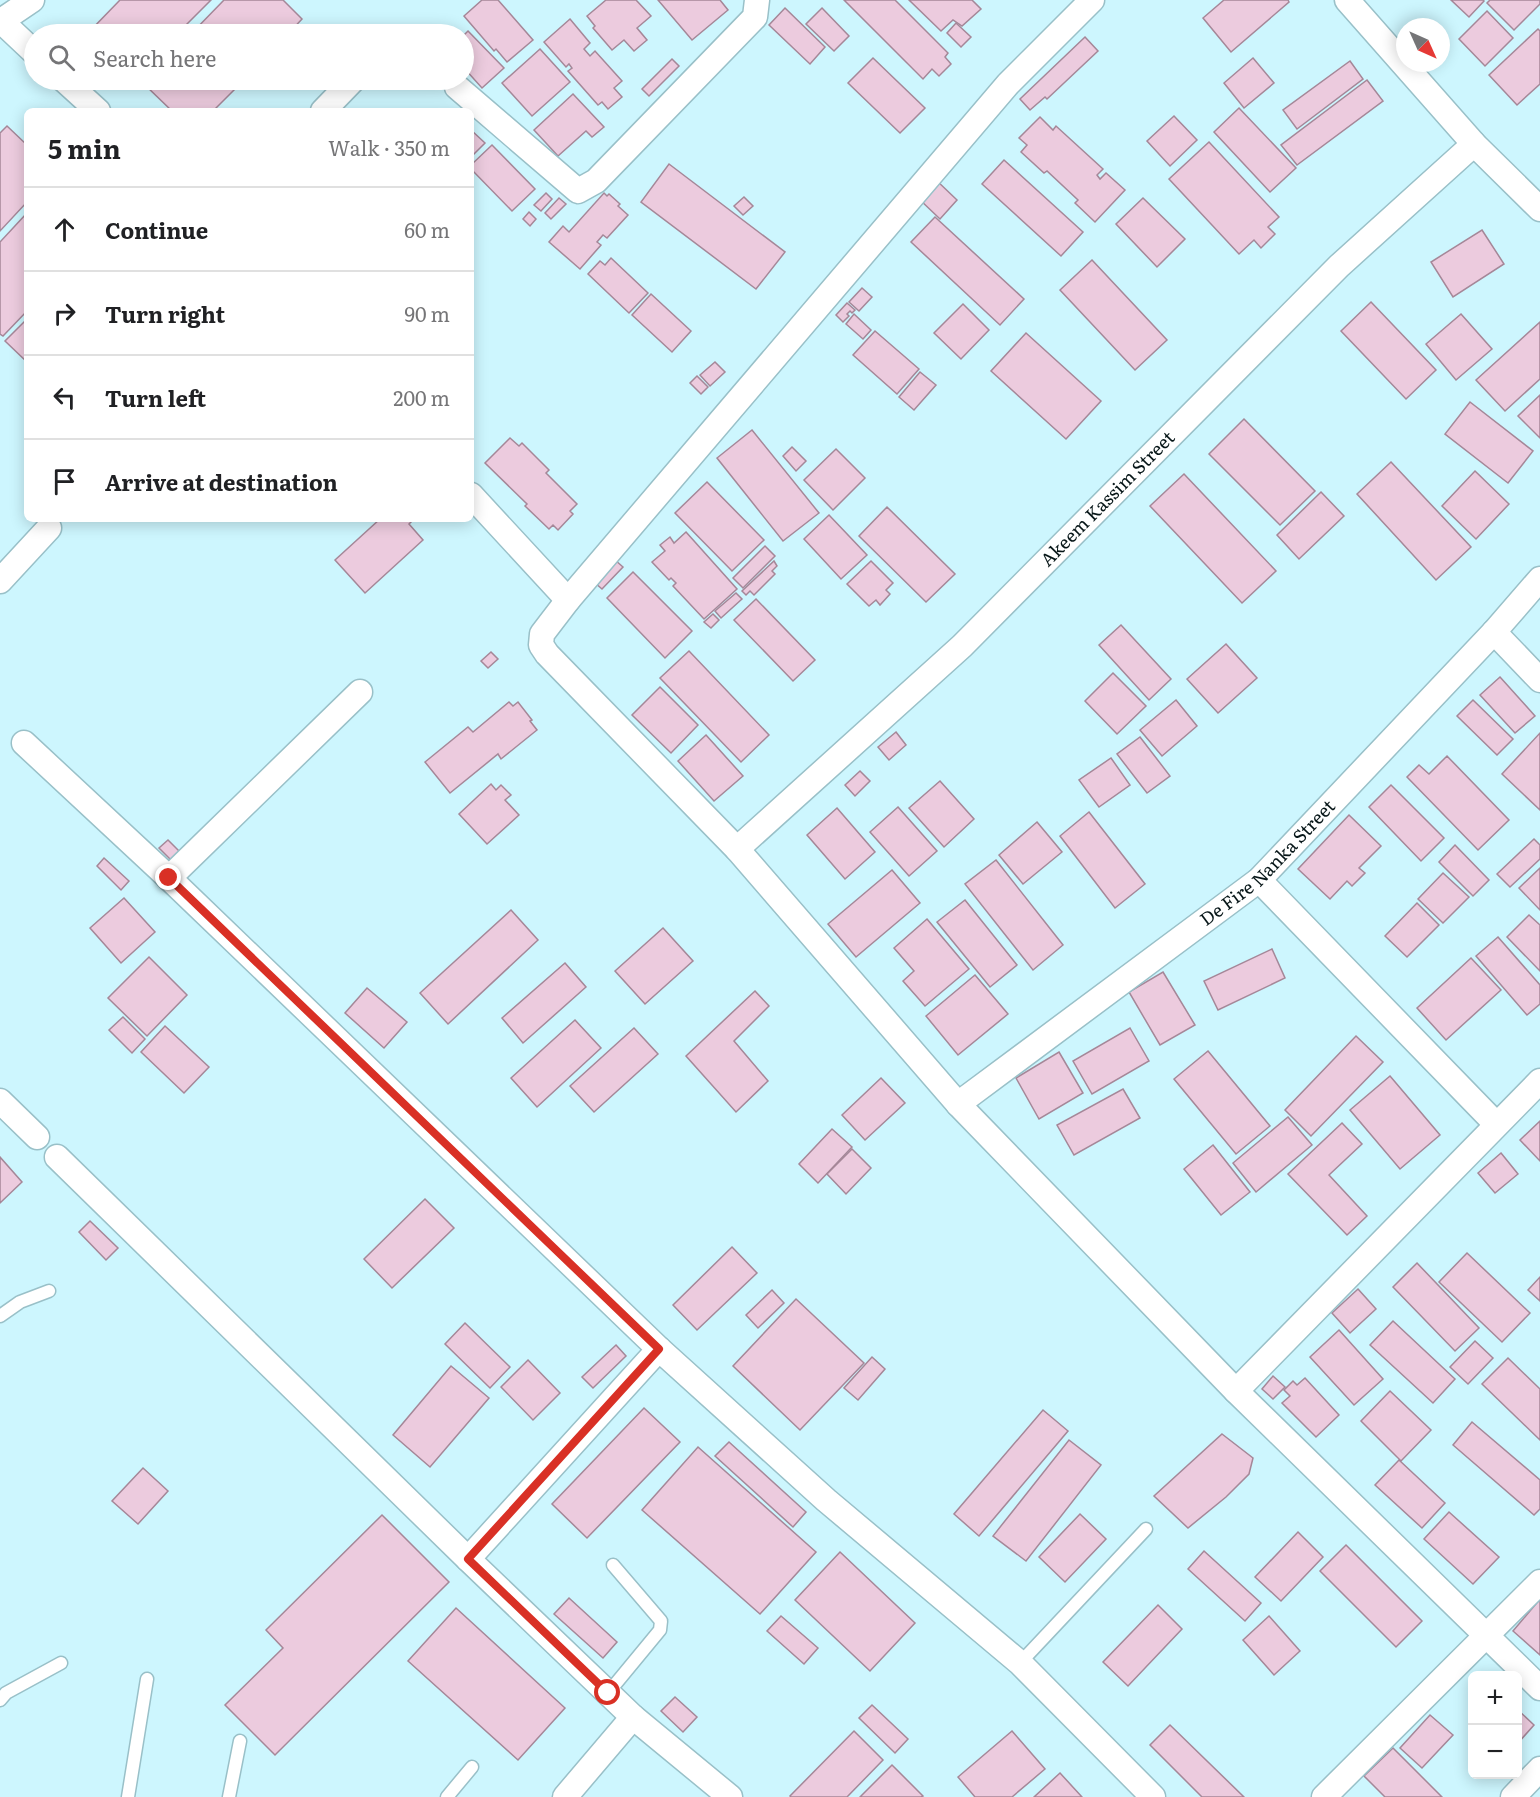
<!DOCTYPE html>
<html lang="en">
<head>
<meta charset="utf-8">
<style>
  :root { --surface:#fff; --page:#f6f6f6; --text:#202124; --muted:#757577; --line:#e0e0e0 }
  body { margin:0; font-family:Literata,serif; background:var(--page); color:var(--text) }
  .controls { position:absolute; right:18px; bottom:18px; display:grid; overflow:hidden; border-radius:9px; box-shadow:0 3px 15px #0003 }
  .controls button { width:54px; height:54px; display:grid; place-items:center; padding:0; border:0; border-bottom:2px solid var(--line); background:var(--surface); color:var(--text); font:30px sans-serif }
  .compass { position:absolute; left:1396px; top:18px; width:54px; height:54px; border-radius:50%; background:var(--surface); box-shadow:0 3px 15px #0003; rotate:135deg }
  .stop { position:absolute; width:18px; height:18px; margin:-14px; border:4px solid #d93025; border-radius:50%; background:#fff }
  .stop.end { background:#d93025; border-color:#fff; box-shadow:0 2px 6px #0008 }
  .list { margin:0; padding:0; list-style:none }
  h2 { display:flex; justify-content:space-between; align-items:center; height:78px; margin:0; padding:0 24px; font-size:26px }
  h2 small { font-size:20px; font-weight:400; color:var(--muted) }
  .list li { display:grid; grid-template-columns:39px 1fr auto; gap:18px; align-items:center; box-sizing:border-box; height:84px; padding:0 24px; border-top:2px solid var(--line) }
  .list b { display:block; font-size:22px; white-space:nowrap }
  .list em { font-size:20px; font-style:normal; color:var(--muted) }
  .icon { flex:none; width:33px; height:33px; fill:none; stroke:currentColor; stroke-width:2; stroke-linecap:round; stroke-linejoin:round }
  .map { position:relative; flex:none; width:1540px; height:1797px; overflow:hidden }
  .search { position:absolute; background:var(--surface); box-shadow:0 3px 15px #0003; left:24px; top:24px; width:450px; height:66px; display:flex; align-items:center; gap:15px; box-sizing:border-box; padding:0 21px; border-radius:33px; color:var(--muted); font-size:22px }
  .panel { position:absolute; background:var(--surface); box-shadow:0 3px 15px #0003; left:24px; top:108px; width:450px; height:414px; border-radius:9px }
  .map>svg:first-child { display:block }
  .building { fill:#eccbde; stroke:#a58798; stroke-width:1.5 }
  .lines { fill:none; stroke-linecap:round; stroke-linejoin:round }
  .lane-casing { stroke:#99c0c8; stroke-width:15 }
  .street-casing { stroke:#99c0c8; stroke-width:27 }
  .lane { stroke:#fff; stroke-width:12 }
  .street { stroke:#fff; stroke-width:24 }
  .route { stroke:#d93025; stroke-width:8 }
  .labels { text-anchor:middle; stroke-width:6; stroke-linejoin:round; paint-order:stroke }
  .street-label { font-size:18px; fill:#071618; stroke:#fff }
</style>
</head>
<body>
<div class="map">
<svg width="1540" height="1797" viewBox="0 0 1540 1797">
  <rect width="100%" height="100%" fill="#cdf6fe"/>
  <g class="building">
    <path d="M120 0H211L177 34H94L90 31Z"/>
    <path d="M224 0H283L302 19 288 34H191Z"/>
    <path d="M482 0H498L533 40 507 62 496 49 494 51 464 16Z"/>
    <path d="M606 0H636L651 16 637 28 647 40 634 51 624 40 612 50 593 28 595 26 587 16Z"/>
    <path d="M658 0H720L728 10 692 40Z"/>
    <path d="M844 0H895L948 53 945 57 951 64 939 76 932 69 923 79Z"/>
    <path d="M909 0H972L981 9 962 26 953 20 941 31Z"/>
    <path d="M1224 0H1288L1289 2 1231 52 1203 18Z"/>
    <path d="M1451 0H1483L1484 1 1469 17Z"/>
    <path d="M1490 0H1540V4L1514 30 1487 3Z"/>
    <path d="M785 8 825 47 810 64 769 25Z"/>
    <path d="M822 8 849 36 834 51 806 24Z"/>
    <path d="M1487 11 1513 38 1485 66 1459 39Z"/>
    <path d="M570 19 590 43 584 49 590 56 595 51 622 81 614 88 622 97 608 109 602 102 598 105 568 71 572 68 569 64 566 67 544 42Z"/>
    <path d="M956 23 971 37 961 47 947 33Z"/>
    <path d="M1538 29 1540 31V84L1517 105 1489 75Z"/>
    <path d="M468 31 504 68 482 88 464 68V35Z"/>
    <path d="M1085 37 1098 51 1047 99 1045 97 1030 110 1020 99Z"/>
    <path d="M540 49 570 82 532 116 502 83Z"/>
    <path d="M873 58 925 108 900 133 848 83Z"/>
    <path d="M1253 58 1274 83 1244 108 1224 83Z"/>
    <path d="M672 59 679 66 649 96 642 89Z"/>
    <path d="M1350 61 1363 79 1297 129 1283 110Z"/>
    <path d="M147 80H244L213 111H172L143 83Z"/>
    <path d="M1367 80 1383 101 1297 165 1281 145Z"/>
    <path d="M573 94 604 127 592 137 586 131 558 156 534 130Z"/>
    <path d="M1239 108 1296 168 1270 192 1214 132Z"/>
    <path d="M1174 116 1197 140 1170 166 1147 141Z"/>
    <path d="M1040 117 1053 130 1056 126 1103 169 1097 175 1100 179 1106 173 1125 190 1095 222 1075 203 1078 200 1047 171 1044 173 1021 152 1027 145 1019 138Z"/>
    <path d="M7 126 27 145V202L0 231V133Z"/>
    <path d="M471 130 485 143 471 157Z"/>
    <path d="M1209 142 1279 217 1268 227 1275 234 1261 248 1254 240 1239 254 1169 179Z"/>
    <path d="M492 145 535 189 512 211 471 169V165Z"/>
    <path d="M1004 160 1083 232 1061 256 982 184Z"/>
    <path d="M669 164 785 252 756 289 641 202Z"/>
    <path d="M935 179 957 200 940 219 918 198Z"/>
    <path d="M546 193 552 199 541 211 534 205Z"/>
    <path d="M604 193 607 196 609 194 620 204 618 206 628 215 607 238 603 235 597 242 601 245 580 269 549 242 563 226 569 232Z"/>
    <path d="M744 197 753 206 743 215 734 206Z"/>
    <path d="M559 198 566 204 551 219 545 213Z"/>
    <path d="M1143 198 1185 239 1157 267 1116 224Z"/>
    <path d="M529 212 536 219 530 226 523 219Z"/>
    <path d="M27 213V311L3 336 0 334V242Z"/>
    <path d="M935 217 1024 299 1000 325 911 242Z"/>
    <path d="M1482 230 1504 264 1453 297 1431 262Z"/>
    <path d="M611 258 648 293 629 313 588 274 600 261 605 265Z"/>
    <path d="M1092 260 1167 340 1135 370 1060 290Z"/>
    <path d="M862 288 872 297 859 311 849 302Z"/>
    <path d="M651 294 691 331 672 352 632 315Z"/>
    <path d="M1371 302 1436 370 1406 399 1341 331Z"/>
    <path d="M847 303 855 310 852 313 850 311 847 314 849 316 843 322 836 315Z"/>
    <path d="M963 304 989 330 961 359 934 333Z"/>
    <path d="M854 314 871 330 863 339 846 324Z"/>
    <path d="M1461 314 1492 349 1456 380 1426 344Z"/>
    <path d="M27 319V362L5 341Z"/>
    <path d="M1540 322V379L1505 411 1476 380Z"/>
    <path d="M875 331 919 369 897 394 853 355Z"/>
    <path d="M1026 333 1101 401 1066 439 991 371Z"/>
    <path d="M715 362 725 372 710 386 700 375Z"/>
    <path d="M920 372 936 385 914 410 899 397Z"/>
    <path d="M697 376 708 387 701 394 690 383Z"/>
    <path d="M1540 395V438L1518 416Z"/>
    <path d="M1470 402 1533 451 1508 483 1445 434Z"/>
    <path d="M1244 419 1315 491 1280 525 1209 454Z"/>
    <path d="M752 430 819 513 783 541 717 458Z"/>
    <path d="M510 438 519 446 522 443 549 470 546 473 577 504 570 511 573 514 558 530 553 525 549 529 525 506 527 504 485 463Z"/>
    <path d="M792 447 806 461 796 471 783 456Z"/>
    <path d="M836 449 865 478 833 510 804 480Z"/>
    <path d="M1391 462 1471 547 1436 580 1357 494Z"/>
    <path d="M1475 471 1509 504 1476 539 1442 506Z"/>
    <path d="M1184 474 1276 571 1242 603 1150 506Z"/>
    <path d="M707 482 764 540 732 571 675 513Z"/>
    <path d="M1321 492 1344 516 1299 559 1277 535Z"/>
    <path d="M887 507 955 574 926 602 859 536Z"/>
    <path d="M829 515 867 555 841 579 804 539Z"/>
    <path d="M380 519H414L409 524 423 540 365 593 335 560Z"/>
    <path d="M686 532 737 589 704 619 673 586 676 583 671 578 669 580 652 562 665 551 660 545 670 537 674 543Z"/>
    <path d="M765 546 775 556 743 588 733 578Z"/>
    <path d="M615 560 623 567 602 589 594 582Z"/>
    <path d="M774 561 777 566 772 571 775 574 754 595 750 591 746 595 742 591Z"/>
    <path d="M871 561 893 583 886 590 890 594 880 605 876 600 869 606 847 584Z"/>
    <path d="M633 572 692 631 665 658 607 598Z"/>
    <path d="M736 593 742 599 721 618 715 611Z"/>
    <path d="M756 599 815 660 793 681 734 620Z"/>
    <path d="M713 614 719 620 711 628 704 622Z"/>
    <path d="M1121 625 1171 679 1149 700 1099 645Z"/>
    <path d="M1226 644 1257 678 1218 713 1187 679Z"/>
    <path d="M689 651 769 735 741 762 660 678Z"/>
    <path d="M491 652 498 659 488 668 481 661Z"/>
    <path d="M1113 673 1146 706 1117 734 1085 701Z"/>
    <path d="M1500 677 1535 716 1515 733 1480 695Z"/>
    <path d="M660 687 698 725 671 753 632 715Z"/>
    <path d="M1176 700 1197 726 1162 756 1140 730Z"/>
    <path d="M1473 700 1513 739 1497 755 1457 716Z"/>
    <path d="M509 702 513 706 518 702 532 720 530 721 537 730 501 759 498 754 450 793 425 762 468 727 473 732Z"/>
    <path d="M896 732 906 745 889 760 878 747Z"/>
    <path d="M1540 733V810L1502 774Z"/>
    <path d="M706 735 743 776 714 801 678 761Z"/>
    <path d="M1140 737 1170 776 1147 793 1117 754Z"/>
    <path d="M1447 756 1509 820 1478 850 1407 777 1419 765 1429 774Z"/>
    <path d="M1111 758 1130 785 1099 807 1079 780Z"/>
    <path d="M860 771 870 781 855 796 845 785Z"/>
    <path d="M940 781 974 819 944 847 909 808Z"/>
    <path d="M491 784 496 790 501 785 511 795 505 800 519 815 487 844 459 814Z"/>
    <path d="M1391 785 1444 838 1421 861 1369 807Z"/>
    <path d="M898 807 937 851 909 876 870 832Z"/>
    <path d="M837 808 875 852 845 879 807 835Z"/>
    <path d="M1089 812 1145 884 1115 908 1060 836Z"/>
    <path d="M1349 815 1381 846 1359 868 1365 873 1352 886 1347 881 1330 899 1298 869Z"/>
    <path d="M1037 822 1062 852 1023 884 999 855Z"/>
    <path d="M1534 839 1540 845V859L1510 887 1497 874Z"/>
    <path d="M168 840 185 857 176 865 159 848Z"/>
    <path d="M1455 845 1489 880 1473 896 1439 862Z"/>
    <path d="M104 858 129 881 121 890 97 866Z"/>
    <path d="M996 860 1063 945 1033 970 965 884Z"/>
    <path d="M1540 868V910L1519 888Z"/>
    <path d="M892 870 920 903 856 957 828 924Z"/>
    <path d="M1443 873 1469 897 1443 923 1418 899Z"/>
    <path d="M124 898 155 932 121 963 90 928Z"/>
    <path d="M965 900 1017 965 990 987 937 922Z"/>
    <path d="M1417 903 1439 925 1407 957 1385 936Z"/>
    <path d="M511 910 538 940 448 1024 420 993Z"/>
    <path d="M1529 915 1540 925V971L1507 937Z"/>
    <path d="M927 919 969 969 925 1006 903 981 914 971 894 948Z"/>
    <path d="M663 928 693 961 645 1004 615 971Z"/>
    <path d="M1498 937 1540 985V1004L1527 1015 1476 956Z"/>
    <path d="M1272 949 1285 978 1218 1010 1204 981Z"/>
    <path d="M149 957 187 995 147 1036 108 998Z"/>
    <path d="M1471 958 1501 990 1446 1040 1417 1008Z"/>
    <path d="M565 963 586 987 523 1043 502 1018Z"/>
    <path d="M1163 972 1195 1025 1160 1045 1129 992Z"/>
    <path d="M975 975 1008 1014 958 1055 926 1016Z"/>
    <path d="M367 988 407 1022 384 1048 345 1013Z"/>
    <path d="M755 991 769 1006 734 1041 768 1081 736 1112 686 1056Z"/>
    <path d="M123 1017 145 1039 132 1053 109 1030Z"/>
    <path d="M575 1020 601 1048 537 1107 511 1078Z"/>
    <path d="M165 1026 209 1067 184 1093 141 1052Z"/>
    <path d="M634 1028 658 1054 594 1112 570 1086Z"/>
    <path d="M1130 1028 1149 1061 1092 1094 1073 1061Z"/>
    <path d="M1356 1036 1383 1062 1311 1136 1285 1110Z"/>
    <path d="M1208 1051 1270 1126 1236 1154 1174 1079Z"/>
    <path d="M1059 1052 1083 1093 1039 1119 1016 1078Z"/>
    <path d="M1390 1076 1440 1135 1400 1169 1350 1110Z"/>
    <path d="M881 1078 905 1103 865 1140 842 1115Z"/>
    <path d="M1123 1089 1140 1118 1074 1155 1057 1125Z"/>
    <path d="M1288 1117 1312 1145 1256 1192 1233 1163Z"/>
    <path d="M1540 1121V1161L1520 1140Z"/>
    <path d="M1342 1123 1362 1144 1329 1175 1367 1216 1347 1235 1288 1174Z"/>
    <path d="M832 1129 852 1147 818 1183 799 1164Z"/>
    <path d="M1213 1145 1250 1192 1221 1215 1184 1169Z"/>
    <path d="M852 1149 871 1168 846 1194 827 1174Z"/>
    <path d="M1501 1153 1518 1174 1495 1193 1478 1173Z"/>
    <path d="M0 1157 22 1182 0 1203Z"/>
    <path d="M425 1199 454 1228 392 1288 364 1259Z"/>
    <path d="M90 1221 118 1248 106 1260 79 1232Z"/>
    <path d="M732 1247 757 1273 697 1330 673 1305Z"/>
    <path d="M1467 1253 1530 1313 1502 1342 1439 1282Z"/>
    <path d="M1417 1263 1479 1328 1455 1351 1393 1287Z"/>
    <path d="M1540 1277V1301L1528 1290Z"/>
    <path d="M1358 1289 1376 1309 1350 1333 1332 1313Z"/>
    <path d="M772 1290 784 1303 758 1328 746 1315Z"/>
    <path d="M796 1299 864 1363 800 1430 733 1366Z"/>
    <path d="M1393 1321 1455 1379 1433 1403 1370 1345Z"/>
    <path d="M465 1323 510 1367 490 1388 445 1344Z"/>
    <path d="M1339 1330 1383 1379 1354 1405 1310 1357Z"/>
    <path d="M1475 1341 1493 1358 1468 1384 1450 1367Z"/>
    <path d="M616 1345 626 1356 593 1388 582 1377Z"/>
    <path d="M872 1357 885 1369 858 1400 844 1388Z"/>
    <path d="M1508 1358 1540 1389V1440L1482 1384Z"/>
    <path d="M528 1360 560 1393 533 1420 501 1387Z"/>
    <path d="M451 1366 489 1398 430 1467 393 1435Z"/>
    <path d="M1273 1376 1285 1387 1273 1399 1262 1389Z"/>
    <path d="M1305 1378 1339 1415 1316 1437 1282 1403 1290 1396 1284 1390 1293 1381 1297 1385Z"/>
    <path d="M1390 1391 1431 1430 1401 1461 1361 1421Z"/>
    <path d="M644 1408 680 1442 587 1538 552 1504Z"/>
    <path d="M1043 1410 1068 1431 979 1536 954 1514Z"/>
    <path d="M1472 1422 1540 1480V1509L1534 1515 1453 1445Z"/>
    <path d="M1222 1434 1253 1458 1249 1474 1226 1497 1188 1528 1154 1496Z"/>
    <path d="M1069 1440 1101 1465 1026 1561 993 1536Z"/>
    <path d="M729 1442 806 1512 793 1527 715 1456Z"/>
    <path d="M698 1447 816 1552 760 1614 642 1510Z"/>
    <path d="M1399 1460 1445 1503 1422 1528 1375 1485Z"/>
    <path d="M143 1468 168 1491 138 1524 112 1501Z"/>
    <path d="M1449 1512 1499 1557 1473 1584 1424 1539Z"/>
    <path d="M1080 1514 1106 1539 1065 1582 1039 1557Z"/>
    <path d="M382 1515 449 1582 275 1755 225 1705 283 1648 266 1630Z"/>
    <path d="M1298 1532 1323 1557 1281 1601 1255 1577Z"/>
    <path d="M1346 1545 1422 1621 1396 1647 1320 1571Z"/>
    <path d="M1204 1551 1261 1603 1245 1621 1188 1569Z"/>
    <path d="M840 1552 915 1623 870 1671 795 1600Z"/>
    <path d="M569 1598 617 1642 603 1658 554 1614Z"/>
    <path d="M1540 1599V1655L1513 1631Z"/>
    <path d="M1158 1605 1182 1629 1128 1686 1103 1662Z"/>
    <path d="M456 1608 565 1708 518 1760 408 1661Z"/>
    <path d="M781 1616 818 1648 804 1664 767 1631Z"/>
    <path d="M1269 1616 1300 1651 1274 1675 1243 1640Z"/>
    <path d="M675 1697 697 1717 683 1732 661 1711Z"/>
    <path d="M872 1705 908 1739 895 1753 859 1718Z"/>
    <path d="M1518 1710 1534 1725 1518 1743Z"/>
    <path d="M1430 1715 1453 1735 1422 1768 1400 1748Z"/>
    <path d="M1170 1725 1244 1797H1202L1150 1745Z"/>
    <path d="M854 1731 883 1760 847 1797H791L790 1796Z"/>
    <path d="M1012 1731 1045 1769 1012 1797H975L958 1777Z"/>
    <path d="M1393 1748 1442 1797H1385L1364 1776Z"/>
    <path d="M892 1765 923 1796 921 1797H860Z"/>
    <path d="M1060 1773 1082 1797H1034Z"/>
  </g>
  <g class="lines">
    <g class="lane-casing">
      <g id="lane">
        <path d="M0 1316 20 1302 49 1291"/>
        <path d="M1020 1663 1146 1529"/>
        <path d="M608 1693 660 1630 661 1621 613 1565"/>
        <path d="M0 1700 6 1693 61 1663"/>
        <path d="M128 1797 147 1679"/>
        <path d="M229 1797 240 1741"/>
        <path d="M447 1797 472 1767"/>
      </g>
    </g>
    <g class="street-casing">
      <g id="street">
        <path d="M1092 0 1008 84 568 600 542 634 541 645 547 654 737 849 958 1104 1236 1391 1540 1688"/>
        <path d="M1347 0 1474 144 1540 209"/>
        <path d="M1 21 34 52"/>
        <path d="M1 21 32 0"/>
        <path d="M64 80 98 111"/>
        <path d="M457 87 578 191 596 181 755 17 757 0"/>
        <path d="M323 111 353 80"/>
        <path d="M471 495 568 600"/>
        <path d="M0 581 49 528"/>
        <path d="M1494 632 1540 680"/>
        <path d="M24 743 169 878 659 1349 826 1500 1020 1663 1153 1797"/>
        <path id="s1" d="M737 849 962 646 1339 266 1474 144"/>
        <path d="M169 878 360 692"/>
        <path d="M1259 880 1496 1124"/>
        <path d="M0 1101 37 1137"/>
        <path id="s2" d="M958 1104 1259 880 1494 632 1540 579"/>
        <path d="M57 1157 468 1559 633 1717 730 1797"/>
        <path d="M1236 1391 1540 1081"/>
        <path d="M468 1559 659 1349"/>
        <path d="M565 1797 633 1717"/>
        <path d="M1324 1797 1540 1582"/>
        <path d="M1513 1797 1540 1769"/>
      </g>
    </g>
    <use href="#lane" class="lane"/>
    <use href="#street" class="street"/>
  </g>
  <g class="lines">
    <path class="route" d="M169 878 659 1349 468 1559 608 1693"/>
  </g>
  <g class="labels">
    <g class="street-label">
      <text dy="6" stroke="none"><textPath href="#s1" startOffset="510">Akeem Kassim Street</textPath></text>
      <text dy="6" stroke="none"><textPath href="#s2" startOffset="393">De Fire Nanka Street</textPath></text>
    </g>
  </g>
</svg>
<div class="controls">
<button>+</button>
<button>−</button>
</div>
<svg class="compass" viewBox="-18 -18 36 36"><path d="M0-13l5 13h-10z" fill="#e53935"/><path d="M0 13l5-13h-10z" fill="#757577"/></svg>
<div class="stop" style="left:608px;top:1693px"></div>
<div class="stop end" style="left:169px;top:878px"></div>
<div class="search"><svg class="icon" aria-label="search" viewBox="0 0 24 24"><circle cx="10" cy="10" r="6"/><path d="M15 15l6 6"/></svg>Search here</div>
<section class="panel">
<h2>5 min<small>Walk · 350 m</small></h2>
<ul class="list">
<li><svg class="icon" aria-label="ahead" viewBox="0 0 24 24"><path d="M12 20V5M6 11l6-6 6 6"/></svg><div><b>Continue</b></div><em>60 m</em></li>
<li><svg class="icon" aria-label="right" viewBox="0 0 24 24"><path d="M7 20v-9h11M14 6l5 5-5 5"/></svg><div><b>Turn right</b></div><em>90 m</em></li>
<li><svg class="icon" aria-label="left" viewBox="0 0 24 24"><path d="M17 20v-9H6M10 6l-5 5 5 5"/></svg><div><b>Turn left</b></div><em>200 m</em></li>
<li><svg class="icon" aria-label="arrive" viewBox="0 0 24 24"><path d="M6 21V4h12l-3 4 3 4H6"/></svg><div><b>Arrive at destination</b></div></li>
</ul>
</section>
</div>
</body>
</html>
